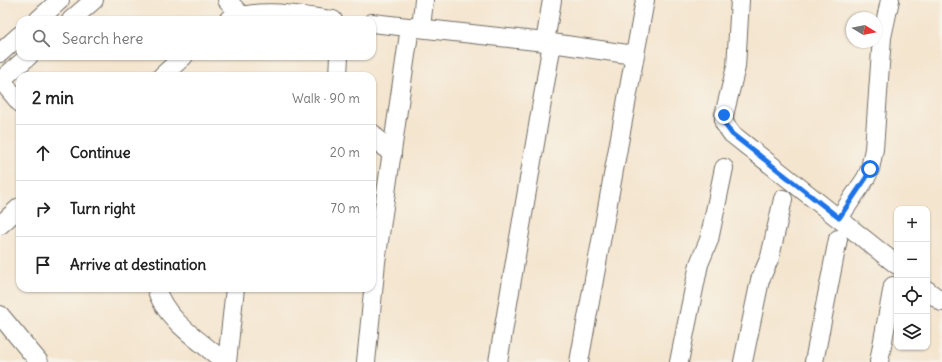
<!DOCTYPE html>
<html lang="en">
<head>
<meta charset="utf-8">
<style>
  :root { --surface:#fff; --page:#f6f6f6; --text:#222; --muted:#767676; --line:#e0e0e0 }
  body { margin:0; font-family:Delius,sans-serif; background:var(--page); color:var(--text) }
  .controls { position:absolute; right:12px; bottom:12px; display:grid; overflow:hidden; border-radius:8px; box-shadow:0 1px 3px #0004 }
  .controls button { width:36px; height:36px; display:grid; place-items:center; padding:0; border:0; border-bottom:1px solid var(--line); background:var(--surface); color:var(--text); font:20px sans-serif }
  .compass { position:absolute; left:846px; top:12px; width:36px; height:36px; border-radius:50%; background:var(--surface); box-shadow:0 1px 3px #0004; rotate:100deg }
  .stop { position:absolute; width:12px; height:12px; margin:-9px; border:3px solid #1a73e8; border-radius:50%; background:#fff }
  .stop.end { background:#1a73e8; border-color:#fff; box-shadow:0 1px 4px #0008 }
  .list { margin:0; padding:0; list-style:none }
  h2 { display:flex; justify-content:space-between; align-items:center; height:52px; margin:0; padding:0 16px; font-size:17px }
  h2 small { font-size:13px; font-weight:400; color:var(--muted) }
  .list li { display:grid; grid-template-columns:26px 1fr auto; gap:12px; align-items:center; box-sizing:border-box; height:56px; padding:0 16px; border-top:1px solid var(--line) }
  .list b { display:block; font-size:15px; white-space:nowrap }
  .list em { font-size:13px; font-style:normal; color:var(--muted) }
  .icon { flex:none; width:22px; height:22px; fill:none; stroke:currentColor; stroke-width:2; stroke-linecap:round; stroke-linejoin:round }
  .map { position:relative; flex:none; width:942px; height:362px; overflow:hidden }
  .search { position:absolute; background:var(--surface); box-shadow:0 1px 3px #0004; left:16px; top:16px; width:360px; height:44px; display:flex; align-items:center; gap:10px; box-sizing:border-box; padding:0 14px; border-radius:12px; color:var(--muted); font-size:15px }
  .panel { position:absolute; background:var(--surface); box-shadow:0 1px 3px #0004; left:16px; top:72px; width:360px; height:220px; border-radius:12px }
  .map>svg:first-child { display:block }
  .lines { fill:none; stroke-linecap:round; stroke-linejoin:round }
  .minor-casing { stroke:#716c64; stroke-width:20 }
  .minor { stroke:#fff; stroke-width:18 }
  .route { stroke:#1a73e8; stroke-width:5 }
</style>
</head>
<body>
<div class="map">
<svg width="942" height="362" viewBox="0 0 942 362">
  <rect width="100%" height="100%" fill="#f7f3e8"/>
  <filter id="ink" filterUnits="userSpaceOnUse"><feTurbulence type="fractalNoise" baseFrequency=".025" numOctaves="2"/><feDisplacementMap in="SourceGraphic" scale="8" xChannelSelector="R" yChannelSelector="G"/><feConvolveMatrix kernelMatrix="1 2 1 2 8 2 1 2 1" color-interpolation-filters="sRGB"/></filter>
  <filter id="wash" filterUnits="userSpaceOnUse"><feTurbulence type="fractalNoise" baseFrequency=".012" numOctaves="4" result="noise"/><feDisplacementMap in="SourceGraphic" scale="16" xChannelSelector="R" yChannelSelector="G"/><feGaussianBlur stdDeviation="0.9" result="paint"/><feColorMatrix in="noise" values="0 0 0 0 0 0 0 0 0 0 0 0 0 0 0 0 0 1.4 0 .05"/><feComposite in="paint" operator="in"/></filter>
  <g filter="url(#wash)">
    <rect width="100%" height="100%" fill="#f4e5cf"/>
  </g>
  <g filter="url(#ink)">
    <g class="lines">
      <g class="minor-casing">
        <g id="minor">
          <path d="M227 0 241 15"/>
          <path d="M740 0 736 67 724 115V123L732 134 897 265"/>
          <path d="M38 20 60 0"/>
          <path d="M71 20 94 0"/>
          <path d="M228 20C261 7 299 16 333 20"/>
          <path d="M372 23 545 42 634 55"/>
          <path d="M421 28 424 0"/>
          <path d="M545 42 552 0"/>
          <path d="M0 53 20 35"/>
          <path d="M162 76 184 56"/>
          <path d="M338 76 339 56"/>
          <path d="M20 103 1 80 29 56"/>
          <path d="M372 133 392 155"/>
          <path d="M839 218 866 178 870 169 874 149 882 37 890 0"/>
          <path d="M0 225 20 207"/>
          <path d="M156 288C165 320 200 341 225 362"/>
          <path d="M927 290 942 302"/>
          <path d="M0 315 39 362"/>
          <path d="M227 362 235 288"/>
          <path d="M366 362 376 262 410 27"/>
          <path d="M498 362 552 43"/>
          <path d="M579 362 645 0"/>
          <path d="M679 362 699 264 709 240 724 168"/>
          <path d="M743 362 760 280 770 257 783 199"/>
          <path d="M814 362 838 239"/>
          <path d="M879 362 893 286"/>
        </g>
      </g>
      <use href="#minor" class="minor"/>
    </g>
  </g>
  <g class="lines" filter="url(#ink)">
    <path class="route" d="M724 115V123L732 134 839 218 866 178 870 169"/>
  </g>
</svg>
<div class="controls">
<button>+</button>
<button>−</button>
<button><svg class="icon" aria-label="locate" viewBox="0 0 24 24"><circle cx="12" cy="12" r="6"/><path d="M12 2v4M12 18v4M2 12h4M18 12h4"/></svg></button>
<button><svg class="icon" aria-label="layers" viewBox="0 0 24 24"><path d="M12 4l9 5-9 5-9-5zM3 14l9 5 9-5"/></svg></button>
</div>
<svg class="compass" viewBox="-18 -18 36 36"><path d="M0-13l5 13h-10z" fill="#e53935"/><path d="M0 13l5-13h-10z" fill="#767676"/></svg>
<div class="stop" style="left:870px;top:169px"></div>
<div class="stop end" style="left:724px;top:115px"></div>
<div class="search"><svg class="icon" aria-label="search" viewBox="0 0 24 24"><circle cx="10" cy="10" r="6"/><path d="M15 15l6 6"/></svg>Search here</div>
<section class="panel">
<h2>2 min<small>Walk · 90 m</small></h2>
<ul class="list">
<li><svg class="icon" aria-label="ahead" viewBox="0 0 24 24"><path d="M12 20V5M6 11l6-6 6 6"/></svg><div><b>Continue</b></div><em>20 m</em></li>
<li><svg class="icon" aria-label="right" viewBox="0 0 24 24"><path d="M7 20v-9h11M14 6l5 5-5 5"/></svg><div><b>Turn right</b></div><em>70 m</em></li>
<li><svg class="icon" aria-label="arrive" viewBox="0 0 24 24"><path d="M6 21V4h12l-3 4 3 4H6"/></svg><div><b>Arrive at destination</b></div></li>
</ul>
</section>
</div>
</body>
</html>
